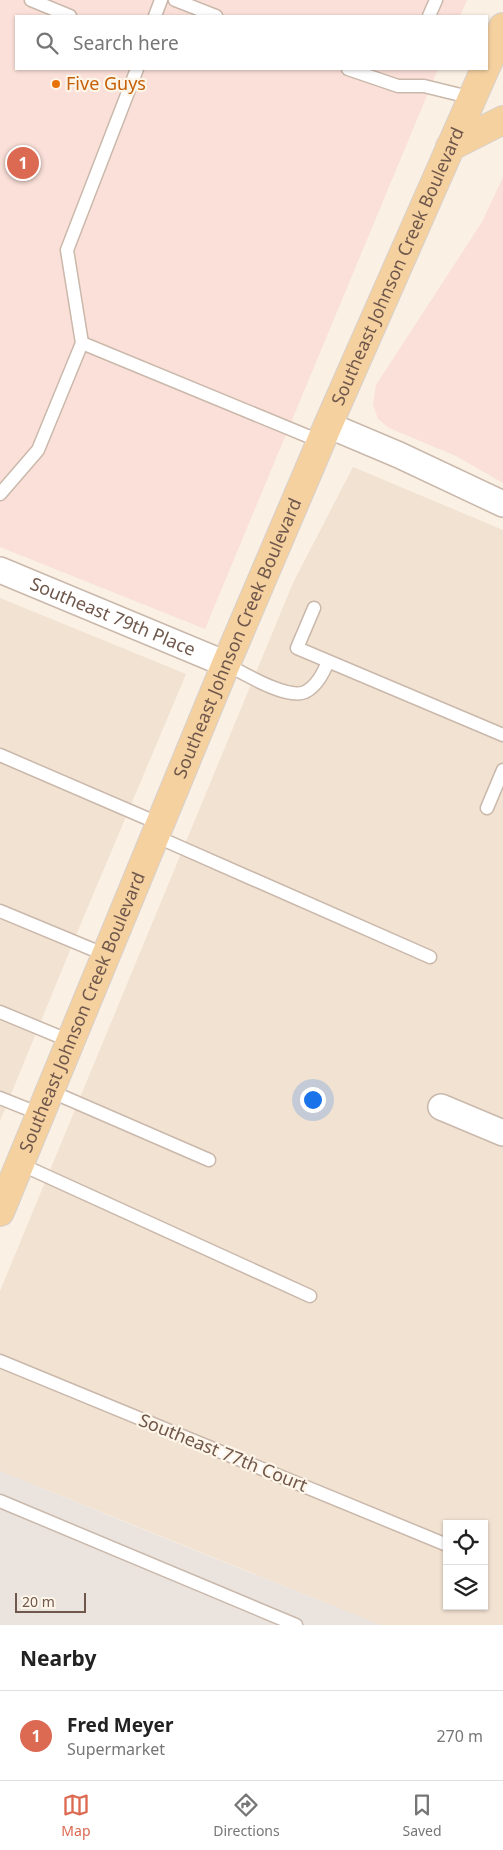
<!DOCTYPE html>
<html lang="en">
<head>
<meta charset="utf-8">
<style>
  :root { --surface:#fff; --page:#f6f6f6; --text:#222; --muted:#767676; --line:#e0e0e0; --accent:#dc6951 }
  body { margin:0; font-family:"Noto Sans",sans-serif; background:var(--page); color:var(--text) }
  .controls { position:absolute; right:15px; bottom:15px; display:grid; overflow:hidden; border-radius:0px; box-shadow:0 1px 4px #0004 }
  .controls button { width:45px; height:45px; display:grid; place-items:center; padding:0; border:0; border-bottom:1px solid var(--line); background:var(--surface); color:var(--text); font:25px sans-serif }
  .scale { position:absolute; left:15px; bottom:12px; width:71px; box-sizing:border-box; padding-left:5px; border:2px solid #70574b; border-top:0; font-size:14px; line-height:18px; white-space:nowrap; color:#70574b; -webkit-text-stroke:4px #fef5e9; paint-order:stroke }
  .you { position:absolute; left:312px; top:1099px; width:18px; height:18px; margin:-12px; border:4px solid #fff; border-radius:50%; background:#1a73e8; box-shadow:0 0 0 8px #1a73e833 }
  .badge { display:grid; place-items:center; width:32px; height:32px; border-radius:50%; background:var(--accent); color:#fff; font-size:16px; font-weight:700 }
  .pin { position:absolute; translate:-50% -50%; border:2px solid #fff; box-shadow:0 1px 5px #0006 }
  .list { margin:0; padding:0; list-style:none }
  h2 { display:flex; justify-content:space-between; align-items:center; height:65px; margin:0; padding:0 20px; font-size:21px }
  h2 small { font-size:16px; font-weight:400; color:var(--muted) }
  .list li { display:grid; grid-template-columns:32px 1fr auto; gap:15px; align-items:center; box-sizing:border-box; height:90px; padding:0 20px; border-top:1px solid var(--line) }
  .list b { display:block; font-size:19px; white-space:nowrap }
  .list p { margin:0; font-size:16px; white-space:nowrap; color:var(--muted) }
  .list em { font-size:16px; font-style:normal; color:var(--muted) }
  .icon { flex:none; width:28px; height:28px; fill:none; stroke:currentColor; stroke-width:2; stroke-linecap:round; stroke-linejoin:round }
  .map { position:relative; flex:none; width:503px; height:1625px; overflow:hidden }
  .search { position:absolute; background:var(--surface); box-shadow:0 1px 4px #0004; left:15px; right:15px; top:15px; height:55px; display:flex; align-items:center; gap:12px; box-sizing:border-box; padding:0 18px; border-radius:0px; color:var(--muted); font-size:19px }
  .sheet { height:155px; background:var(--surface) }
  nav { display:flex; justify-content:space-around; align-items:center; box-sizing:border-box; height:70px; border-top:1px solid var(--line); background:var(--surface); font-size:14px; color:var(--muted) }
  nav a { display:grid; justify-items:center; gap:2px }
  nav .on { color:var(--accent) }
  .map>svg:first-child { display:block }
  .residential { fill:#f1e2d2; fill-rule:evenodd }
  .commercial { fill:#fae0d8 }
  .industrial { fill:#eae3de }
  .lines { fill:none; stroke-linecap:round; stroke-linejoin:round }
  .service-casing { stroke:#cab8ab; stroke-width:15 }
  .minor-casing { stroke:#cab8ab; stroke-width:28 }
  .primary-casing { stroke:#d7d0cd; stroke-width:30 }
  .service { stroke:#fff; stroke-width:12 }
  .minor { stroke:#fff; stroke-width:25 }
  .primary { stroke:#f5d1a0; stroke-width:28 }
  .food-dot { fill:#e8710a; stroke:#fef5e9; stroke-width:2 }
  .labels { text-anchor:middle; stroke-width:4.5; stroke-linejoin:round; paint-order:stroke }
  .food-label { font-size:18px; fill:#c56008; stroke:#fef5e9; text-anchor:start }
  .street-label { font-size:18px; fill:#70574b; stroke:#fef5e9 }
</style>
</head>
<body>
<div class="map">
<svg width="503" height="1625" viewBox="0 0 503 1625">
  <rect width="100%" height="100%" fill="#faf0e3"/>
  <g class="residential">
    <path d="M353 467 503 530V1625H381L0 1471V1291L293 583ZM447 1524H484V1606H447Z"/>
    <path d="M0 598 186 674 79 928 0 1121Z"/>
  </g>
  <g class="commercial">
    <path d="M0 0H467L460 16H16V69H438L205 629 0 547Z"/>
    <path d="M503 177V483L456 456 389 428 378 419 373 404 376 385 482 222Z"/>
  </g>
  <path class="industrial" d="M0 1471 169 1540 381 1625H0Z"/>
  <g class="lines">
    <g class="service-casing">
      <g id="service">
        <path d="M31 0 70 16"/>
        <path d="M175 0 216 16"/>
        <path d="M155 16 161 0"/>
        <path d="M429 16 436 0"/>
        <path d="M348 69 398 86H424L473 98"/>
        <path d="M82 343 322 442"/>
        <path d="M0 494 38 450 82 343 67 250 137 69"/>
        <path d="M314 608 297 648 503 735"/>
        <path d="M226 664C243 673 287 700 305 692 317 686 323 673 328 662"/>
        <path d="M0 755 160 824"/>
        <path d="M487 808 503 770"/>
        <path d="M155 836 430 957"/>
        <path d="M0 911 106 955"/>
        <path d="M0 1012 70 1041"/>
        <path d="M50 1091 209 1160"/>
        <path d="M0 1098 40 1114"/>
        <path d="M20 1164 310 1296"/>
        <path d="M0 1361 447 1545"/>
        <path d="M0 1501 296 1625"/>
      </g>
    </g>
    <g class="minor-casing">
      <g id="minor">
        <path d="M328 425 399 455 503 504"/>
        <path id="s1" d="M0 570 226 664"/>
        <path d="M441 1107 503 1133"/>
      </g>
    </g>
    <g class="primary-casing">
      <g id="primary">
        <path d="M487 65 503 27"/>
        <path d="M450 147 503 120"/>
        <path id="s2" d="M0 1212 226 664 328 425 485 69"/>
      </g>
    </g>
    <use href="#service" class="service"/>
    <use href="#minor" class="minor"/>
    <use href="#primary" class="primary"/>
  </g>
  <circle class="food-dot" cx="56" cy="84" r="5"/>
  <g class="labels">
    <g class="food-label">
      <text x="66" y="90">Five Guys</text>
    </g>
    <g class="street-label">
      <text dy="6" stroke="none"><textPath href="#s2" startOffset="1026">Southeast Johnson Creek Boulevard</textPath></text>
      <text dy="6" stroke="none"><textPath href="#s1" startOffset="122">Southeast 79th Place</textPath></text>
      <text dy="6" stroke="none"><textPath href="#s2" startOffset="621">Southeast Johnson Creek Boulevard</textPath></text>
      <text dy="6" stroke="none"><textPath href="#s2" startOffset="216">Southeast Johnson Creek Boulevard</textPath></text>
      <text transform="translate(223 1453) rotate(22)" y="6">Southeast 77th Court</text>
    </g>
  </g>
</svg>
<div class="controls">
<button><svg class="icon" aria-label="locate" viewBox="0 0 24 24"><circle cx="12" cy="12" r="6"/><path d="M12 2v4M12 18v4M2 12h4M18 12h4"/></svg></button>
<button><svg class="icon" aria-label="layers" viewBox="0 0 24 24"><path d="M12 4l9 5-9 5-9-5zM3 14l9 5 9-5"/></svg></button>
</div>
<div class="scale">20 m</div>
<div class="you"></div>
<div class="pin badge" style="left:23px;top:163px">1</div>
<div class="search"><svg class="icon" aria-label="search" viewBox="0 0 24 24"><circle cx="10" cy="10" r="6"/><path d="M15 15l6 6"/></svg>Search here</div>
</div>
<section class="sheet">
<h2>Nearby<small></small></h2>
<ul class="list">
<li><span class="badge">1</span><div><b>Fred Meyer</b><p>Supermarket</p></div><em>270 m</em></li>
</ul>
</section>
<nav>
<a class="on"><svg class="icon" aria-label="map" viewBox="0 0 24 24"><path d="M3 6l6-2 6 2 6-2v14l-6 2-6-2-6 2zM9 4v14M15 6v14"/></svg>Map</a>
<a><svg class="icon" aria-label="directions" viewBox="0 0 24 24"><path d="M12 3l9 9-9 9-9-9zM9 14v-3h6M13 9l2 2-2 2"/></svg>Directions</a>
<a><svg class="icon" aria-label="saved" viewBox="0 0 24 24"><path d="M7 4h10v16l-5-4-5 4z"/></svg>Saved</a>
</nav>
</body>
</html>
